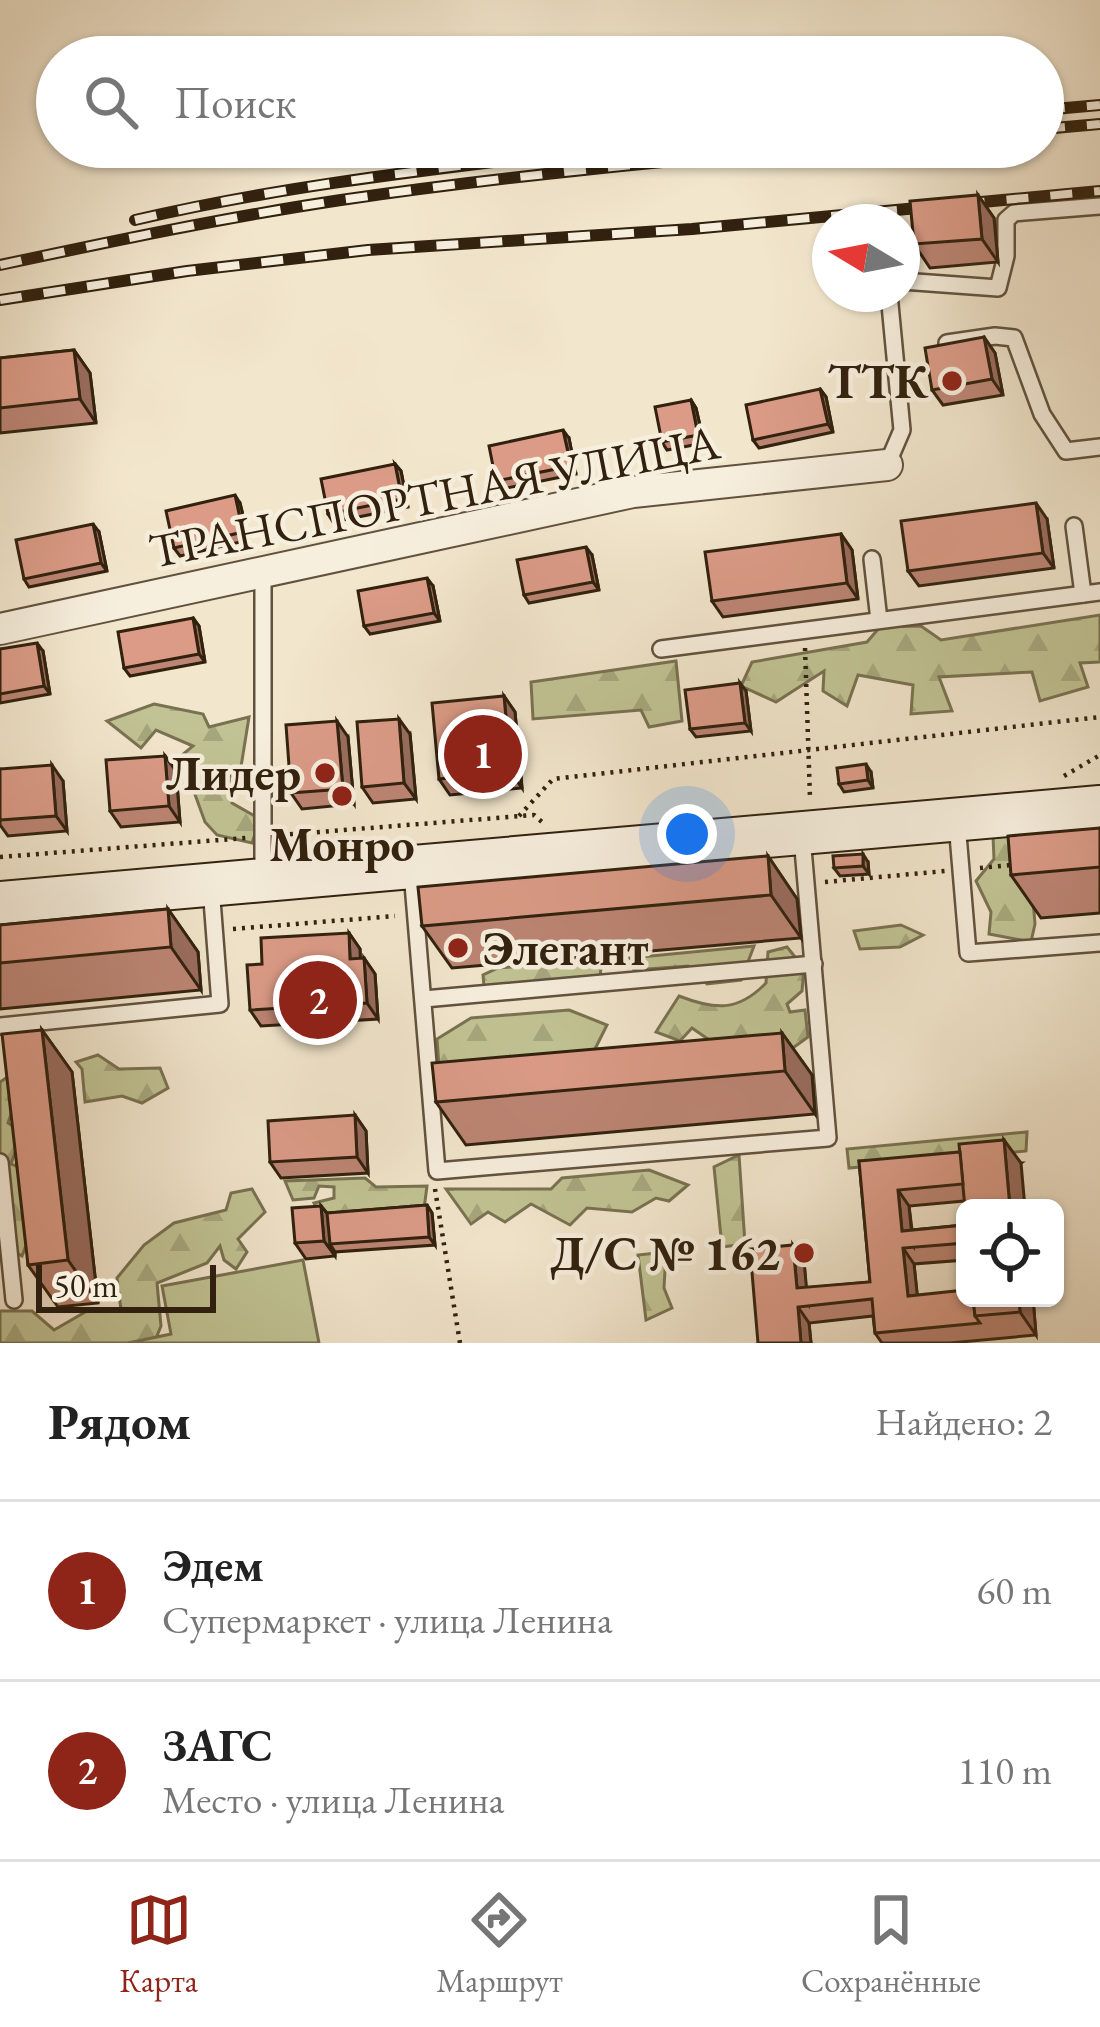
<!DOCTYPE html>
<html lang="ru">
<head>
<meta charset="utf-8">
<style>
  :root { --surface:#fff; --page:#f2f2f2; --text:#222; --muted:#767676; --line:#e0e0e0; --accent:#8f2418 }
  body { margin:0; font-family:"EB Garamond",serif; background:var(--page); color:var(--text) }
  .controls { position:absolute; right:36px; bottom:36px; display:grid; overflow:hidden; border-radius:18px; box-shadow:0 3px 9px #0004 }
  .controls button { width:108px; height:108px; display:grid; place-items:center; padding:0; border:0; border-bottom:3px solid var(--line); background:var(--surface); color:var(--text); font:60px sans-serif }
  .compass { position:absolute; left:812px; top:204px; width:108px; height:108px; border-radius:50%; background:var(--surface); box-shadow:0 3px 9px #0004; rotate:280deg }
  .scale { position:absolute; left:36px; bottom:30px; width:180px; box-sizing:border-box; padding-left:12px; border:6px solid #31210e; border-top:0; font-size:33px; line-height:42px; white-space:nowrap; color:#31210e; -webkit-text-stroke:9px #f7efde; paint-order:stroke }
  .you { position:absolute; left:687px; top:834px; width:42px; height:42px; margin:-30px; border:9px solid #fff; border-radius:50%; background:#1a73e8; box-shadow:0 0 0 18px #1a73e833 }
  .badge { display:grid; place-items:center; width:78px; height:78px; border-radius:50%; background:var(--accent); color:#fff; font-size:39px; font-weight:700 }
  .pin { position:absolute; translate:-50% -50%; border:6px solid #fff; box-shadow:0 3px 12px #0006 }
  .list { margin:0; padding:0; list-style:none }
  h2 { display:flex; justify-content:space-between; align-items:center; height:156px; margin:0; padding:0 48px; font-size:51px }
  h2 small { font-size:39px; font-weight:400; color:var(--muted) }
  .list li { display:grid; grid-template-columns:78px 1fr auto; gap:36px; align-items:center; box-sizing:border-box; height:180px; padding:0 48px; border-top:3px solid var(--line) }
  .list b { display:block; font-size:45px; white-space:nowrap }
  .list p { margin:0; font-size:39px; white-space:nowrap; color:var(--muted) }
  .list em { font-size:39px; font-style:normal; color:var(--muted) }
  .icon { flex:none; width:66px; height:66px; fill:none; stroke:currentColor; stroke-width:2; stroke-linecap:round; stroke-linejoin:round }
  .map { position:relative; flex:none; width:1100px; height:1343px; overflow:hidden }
  .search { position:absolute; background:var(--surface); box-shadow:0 3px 9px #0004; left:36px; right:36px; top:36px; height:132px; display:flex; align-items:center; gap:30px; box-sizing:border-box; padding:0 42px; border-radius:66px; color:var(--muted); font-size:45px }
  .sheet { height:516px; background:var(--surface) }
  nav { display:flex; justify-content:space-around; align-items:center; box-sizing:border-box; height:168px; border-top:3px solid var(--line); background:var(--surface); font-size:33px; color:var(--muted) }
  nav a { display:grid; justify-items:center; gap:6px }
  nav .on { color:var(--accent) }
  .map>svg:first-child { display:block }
  .forest { fill:url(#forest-firs); stroke:#797251; stroke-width:3 }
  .pitch { fill:#c1c394; stroke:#797251; stroke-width:3 }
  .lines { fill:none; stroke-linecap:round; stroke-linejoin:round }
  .lane-casing { stroke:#61523e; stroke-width:20 }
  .street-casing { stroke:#61523e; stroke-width:34 }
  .secondary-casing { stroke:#31210e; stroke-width:46 }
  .path { stroke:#31210e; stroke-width:4.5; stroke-dasharray:3 6; stroke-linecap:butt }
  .lane { stroke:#f7efde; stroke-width:15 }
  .street { stroke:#f7efde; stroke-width:30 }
  .secondary { stroke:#f7efde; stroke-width:42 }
  .rail-casing { stroke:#31210e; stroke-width:12 }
  .rail { stroke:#f7efde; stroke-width:8; stroke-dasharray:22; stroke-linecap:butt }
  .wall { fill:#bc8574; stroke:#31210e; stroke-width:3 }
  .shaded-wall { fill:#996c5e; stroke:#31210e; stroke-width:3 }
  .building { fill:#db9b87; stroke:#31210e; stroke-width:3 }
  .poi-dot { fill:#8f2418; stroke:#f7efde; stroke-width:4.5 }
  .labels { text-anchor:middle; stroke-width:9; stroke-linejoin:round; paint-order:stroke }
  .poi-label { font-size:48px; font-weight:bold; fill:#31210e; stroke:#f7efde; text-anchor:end }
  .street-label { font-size:48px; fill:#31210e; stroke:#f7efde }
</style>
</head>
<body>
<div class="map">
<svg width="1100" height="1343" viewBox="0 0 1100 1343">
  <defs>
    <pattern id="forest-firs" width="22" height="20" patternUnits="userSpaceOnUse" patternTransform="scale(3)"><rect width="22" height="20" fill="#c1c394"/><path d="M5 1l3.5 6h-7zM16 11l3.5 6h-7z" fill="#a6a77e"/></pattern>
  </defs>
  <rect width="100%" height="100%" fill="#f2e6cd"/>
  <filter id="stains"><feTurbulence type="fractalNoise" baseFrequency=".00167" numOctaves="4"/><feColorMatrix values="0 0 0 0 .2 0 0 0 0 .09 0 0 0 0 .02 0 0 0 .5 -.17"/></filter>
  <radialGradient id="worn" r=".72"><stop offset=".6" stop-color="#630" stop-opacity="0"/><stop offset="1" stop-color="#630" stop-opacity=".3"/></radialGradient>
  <g class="forest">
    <path d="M1100 615V662L1080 663 1088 687 1040 701 1032 672 939 677 952 711 911 714 913 685 858 675 847 706 823 691 824 671 776 702 741 686 752 662 867 642 880 627 921 626 941 640Z"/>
    <path d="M676 661 682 721 649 727 641 710 533 719 531 682Z"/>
    <path d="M154 704 203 714 209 727 249 717 240 773 229 777 232 803 260 819 252 843 217 835 205 822 181 756 193 746 156 730 141 748 107 721Z"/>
    <path d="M1100 825V870L1031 876 1035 924 1031 942 989 934 991 912 976 881 994 859 993 836Z"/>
    <path d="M901 925 923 935 900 947 860 949 854 931Z"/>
    <path d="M754 946 741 980 707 984 688 966 634 970 630 958Z"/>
    <path d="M787 947 804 968 802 991 787 1004 790 1012 805 1010 808 1037 790 1050 718 1046 692 1028 680 1041 656 1032 679 996C715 1010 738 1012 766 983L768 952Z"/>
    <path d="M602 959 600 977 484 987 483 975 498 968Z"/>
    <path d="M569 1010 607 1025 589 1061 442 1108 437 1039 471 1018Z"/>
    <path d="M98 1055 119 1069 160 1068 168 1088 142 1103 122 1096 85 1102 82 1069 76 1062Z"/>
    <path d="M9 1076 16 1100 8 1123 22 1132 11 1164 26 1170 35 1222 22 1256 1 1243 6 1222 0 1213V1082Z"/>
    <path d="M1027 1132 1026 1151 849 1168 847 1149Z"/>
    <path d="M739 1155 745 1244 722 1247 714 1167Z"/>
    <path d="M649 1170 688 1185 669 1201 656 1198 632 1212 587 1208 570 1225 531 1204 505 1222 488 1212 471 1224 446 1189H551L562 1178Z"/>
    <path d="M365 1178 376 1187 427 1186 424 1209 321 1217 314 1203 334 1198V1187L319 1186 314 1198 293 1200 285 1181Z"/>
    <path d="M252 1189 265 1212 238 1239 247 1252 236 1269 224 1260 220 1246 207 1263 157 1283 161 1326 154 1343H0V1311H32L54 1330 87 1311 121 1310 117 1278 144 1245 174 1223 226 1210 231 1193Z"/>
    <path d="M666 1252 664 1288 672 1308 646 1320 638 1255Z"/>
  </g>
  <path class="pitch" d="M303 1260 319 1343H128L171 1334 162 1286Z"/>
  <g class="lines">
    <g class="lane-casing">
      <g id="lane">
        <path d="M902 281 998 288 1006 256V220L1014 213 1100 206"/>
        <path d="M947 343 995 336 1014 338 1042 414 1066 451 1100 447"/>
        <path d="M887 465 902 430 889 294"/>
        <path d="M1074 526 1083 594"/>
        <path d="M872 559 879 620"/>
        <path d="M263 572V875"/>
        <path d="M661 649 1100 592"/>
        <path d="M957 823 968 953 1100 943"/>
        <path d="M412 872 437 1171 828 1138 802 837"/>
        <path d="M424 999 814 964"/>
        <path d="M0 1026 220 1004 211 887"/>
        <path d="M0 1162 14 1300"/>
      </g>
    </g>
    <g class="street-casing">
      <path id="street" d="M0 629 633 492 887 465"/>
    </g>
    <g class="secondary-casing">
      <path id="secondary" d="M0 903 1100 807"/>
    </g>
    <g class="path">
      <path d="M805 648 810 798"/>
      <path d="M1064 776 1100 755"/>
      <path d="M519 816 553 779 1100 717"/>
      <path d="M281 835 534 815 542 822"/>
      <path d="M0 857 246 838"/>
      <path d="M980 868 1011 865"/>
      <path d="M825 882 945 871"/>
      <path d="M233 929 395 916"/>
      <path d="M435 1189 460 1343"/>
    </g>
    <use href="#lane" class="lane"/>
    <use href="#street" class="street"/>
    <use href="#secondary" class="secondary"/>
    <g class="rail-casing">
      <g id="rail">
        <path d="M1043 110 1100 105"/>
        <path d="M1043 129 1100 124"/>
        <path d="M135 220C293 183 455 167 616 147"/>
        <path d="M0 265C113 241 227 217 341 200 504 176 668 161 831 147"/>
        <path d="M0 300 187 271 368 250 692 229 1100 191"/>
      </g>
    </g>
    <use href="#rail" class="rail"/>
  </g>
  <g class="wall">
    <path d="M978 195 994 218 998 262 930 268 914 244Z"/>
    <path d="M984 337 995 353 1003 395 943 405 932 390Z"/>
    <path d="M74 350 90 373 96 423 0 433V358Z"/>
    <path d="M820 389 826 397 833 432 759 448 753 440Z"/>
    <path d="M691 400 696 408 704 443 667 450 662 442Z"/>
    <path d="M569 438 576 474 502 489 496 481Z"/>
    <path d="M395 464 401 471 408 507 333 522 328 514Z"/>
    <path d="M240 503 249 540 180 556 174 548Z"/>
    <path d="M1047 519 1054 568 919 586 908 571Z"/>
    <path d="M99 532 107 571 29 587 24 579Z"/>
    <path d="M841 534 852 550 858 599 723 617 712 601Z"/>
    <path d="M592 555 599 590 529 603 524 595Z"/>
    <path d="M433 586 440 621 370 634 364 626Z"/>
    <path d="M193 618 199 626 205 662 130 676 124 668Z"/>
    <path d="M0 649 43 651 50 694 0 703Z"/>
    <path d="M746 691 751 731 696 737 690 729Z"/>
    <path d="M504 696 515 712 522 788 450 795 439 779Z"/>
    <path d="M410 734 416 799 373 803 362 787Z"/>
    <path d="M348 737 354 804 302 809 291 793Z"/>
    <path d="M165 756 176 771 180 822 121 827 110 811Z"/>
    <path d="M0 769 63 781 67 831 8 836 0 825Z"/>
    <path d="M871 772 873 788 844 792 839 784Z"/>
    <path d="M1100 828V913L1041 918 1011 875Z"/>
    <path d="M768 856 797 899 801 938 452 968 422 926Z"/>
    <path d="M868 862 869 874 840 876 834 868Z"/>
    <path d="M168 909 198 952 201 990 0 1009V925Z"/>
    <path d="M349 933 360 949V958H364L375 974 378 1019 261 1026 250 1010 262 964Z"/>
    <path d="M42 1030 72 1072 98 1303 58 1307 28 1265Z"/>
    <path d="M782 1033 812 1075 815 1114 466 1145 436 1102Z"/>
    <path d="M355 1115 366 1131 368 1173 281 1178 270 1162Z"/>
    <path d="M859 1161 1021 1163 964 1201 909 1206 912 1230 965 1225V1260L914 1264 917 1295 965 1298H1033L1036 1335 950 1343H882L875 1333 873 1316 809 1323 811 1343H758L793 1245 804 1261 806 1288 870 1282Z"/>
    <path d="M427 1205 432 1213 435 1245 335 1252V1256L306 1259 295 1243 321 1206 327 1213Z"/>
  </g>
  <g class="shaded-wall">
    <path d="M978 195 994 218 998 262 982 239Z"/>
    <path d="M984 337 995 353 1003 395 992 379Z"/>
    <path d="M74 350 90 373 96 423 80 399Z"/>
    <path d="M820 389 826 397 833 432 828 424Z"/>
    <path d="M691 400 696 408 704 443 698 435Z"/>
    <path d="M563 430 569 438 576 474 571 466Z"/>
    <path d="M395 464 401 471 408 507 402 499Z"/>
    <path d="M235 495 240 503 249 540 243 532Z"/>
    <path d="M1036 503 1047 519 1054 568 1043 553Z"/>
    <path d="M93 524 99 532 107 571 101 563Z"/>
    <path d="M841 534 852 550 858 599 847 583Z"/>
    <path d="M586 547 592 555 599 590 593 582Z"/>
    <path d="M427 578 433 586 440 621 434 613Z"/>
    <path d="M193 618 199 626 205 662 199 654Z"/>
    <path d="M37 643 43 651 50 694 44 686Z"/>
    <path d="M740 683 746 691 751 731 745 723Z"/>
    <path d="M504 696 515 712 522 788 511 772Z"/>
    <path d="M399 719 410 734 416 799 404 783Z"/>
    <path d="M337 721 348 737 354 804 343 789Z"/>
    <path d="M165 756 176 771 180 822 169 806Z"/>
    <path d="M866 764 871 772 873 788 868 780Z"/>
    <path d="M52 765 63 781 67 831 56 816Z"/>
    <path d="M863 854 868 862 869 874 863 866Z"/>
    <path d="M768 856 797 899 801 938 771 895Z"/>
    <path d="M168 909 198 952 201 990 171 947Z"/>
    <path d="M349 933 360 949 361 975 350 959Z"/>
    <path d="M364 958 375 974 378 1019 367 1003Z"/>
    <path d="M42 1030 72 1072 98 1303 68 1260Z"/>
    <path d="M782 1033 812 1075 815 1114 785 1071Z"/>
    <path d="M355 1115 366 1131 368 1173 357 1157Z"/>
    <path d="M1004 1140 1021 1163 1025 1208H1010Z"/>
    <path d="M898 1190 909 1206 913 1246 902 1231Z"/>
    <path d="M427 1205 432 1213 435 1245 429 1237Z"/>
    <path d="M321 1206 333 1221 330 1244 335 1252V1256L324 1241Z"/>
    <path d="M793 1245 804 1261 808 1304 797 1288Z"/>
    <path d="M903 1248 914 1264 919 1311 908 1296Z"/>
    <path d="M1019 1298H1033L1036 1335 1020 1312Z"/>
    <path d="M798 1307 809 1323 811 1343H801Z"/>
  </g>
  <g class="building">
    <path d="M978 195 982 239 914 244 910 201Z"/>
    <path d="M984 337 992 379 932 390 925 348Z"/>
    <path d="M74 350 80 399 0 408V358Z"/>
    <path d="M820 389 828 424 753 440 746 405Z"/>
    <path d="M691 400 698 435 662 442 655 407Z"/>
    <path d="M563 430 571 466 496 481 489 446Z"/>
    <path d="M395 464 402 499 328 514 321 479Z"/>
    <path d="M235 495 243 532 174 548 166 511Z"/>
    <path d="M1036 503 1043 553 908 571 901 521Z"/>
    <path d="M93 524 101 563 24 579 16 540Z"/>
    <path d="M841 534 847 583 712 601 705 552Z"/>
    <path d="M586 547 593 582 524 595 517 560Z"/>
    <path d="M427 578 434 613 364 626 358 591Z"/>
    <path d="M193 618 199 654 124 668 118 632Z"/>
    <path d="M37 643 44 686 0 694V649Z"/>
    <path d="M740 683 745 723 690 729 685 690Z"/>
    <path d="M504 696 511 772 439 779 432 703Z"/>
    <path d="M399 719 404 783 362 787 357 722Z"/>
    <path d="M337 721 343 789 291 793 286 725Z"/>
    <path d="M165 756 169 806 110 811 106 760Z"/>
    <path d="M866 764 868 780 839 784 837 768Z"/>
    <path d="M52 765 56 816 0 820V769Z"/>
    <path d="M1100 828V867L1011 875 1008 836Z"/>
    <path d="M863 854V866L834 868 833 856Z"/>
    <path d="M768 856 771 895 422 926 418 887Z"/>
    <path d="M168 909 171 947 0 963V925Z"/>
    <path d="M349 933 350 959 364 958 367 1003 250 1010 247 965 262 964 261 938Z"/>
    <path d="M42 1030 68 1260 28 1265 2 1034Z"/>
    <path d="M782 1033 785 1071 436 1102 432 1063Z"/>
    <path d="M355 1115 357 1157 270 1162 268 1121Z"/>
    <path d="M1004 1140 1010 1208H965L959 1144Z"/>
    <path d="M960 1152 963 1184 898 1190 902 1231 965 1225V1243L903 1248 908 1296 965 1290V1298H973L975 1316 980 1323 875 1333 872 1299 798 1307 801 1343H758L750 1249 793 1245 797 1288 870 1282 859 1161Z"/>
    <path d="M427 1205 429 1237 330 1244 327 1213Z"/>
    <path d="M321 1206 324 1241 295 1243 292 1208Z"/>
    <path d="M973 1298H1019L1020 1312 975 1316Z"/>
  </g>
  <g class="poi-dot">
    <circle cx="952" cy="381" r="12"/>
    <circle cx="325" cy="773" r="12"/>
    <circle cx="342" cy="796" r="12"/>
    <circle cx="458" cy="948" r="12"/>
    <circle cx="804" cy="1253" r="12"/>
  </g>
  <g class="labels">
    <g class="poi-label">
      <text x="928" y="398">ТТК</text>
      <text x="301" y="790">Лидер</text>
      <text x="342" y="861" text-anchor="middle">Монро</text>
      <text x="482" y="965" text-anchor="start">Элегант</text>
      <text x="780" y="1270">Д/С № 162</text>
    </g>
    <g class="street-label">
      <text transform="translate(434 496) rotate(-11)" y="17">ТРАНСПОРТНАЯ УЛИЦА</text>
    </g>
  </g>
  <rect width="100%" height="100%" filter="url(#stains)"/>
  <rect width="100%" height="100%" fill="url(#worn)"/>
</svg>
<div class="controls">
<button><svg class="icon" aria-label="locate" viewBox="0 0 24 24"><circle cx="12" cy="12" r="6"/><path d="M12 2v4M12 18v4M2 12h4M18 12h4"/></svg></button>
</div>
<svg class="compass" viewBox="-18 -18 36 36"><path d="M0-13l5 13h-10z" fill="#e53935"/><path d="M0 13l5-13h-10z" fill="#767676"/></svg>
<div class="scale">50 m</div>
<div class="you"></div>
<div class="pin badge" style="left:483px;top:754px">1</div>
<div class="pin badge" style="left:318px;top:1000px">2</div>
<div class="search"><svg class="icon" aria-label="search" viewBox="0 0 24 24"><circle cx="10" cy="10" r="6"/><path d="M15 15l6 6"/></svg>Поиск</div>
</div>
<section class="sheet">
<h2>Рядом<small>Найдено: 2</small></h2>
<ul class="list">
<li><span class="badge">1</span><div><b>Эдем</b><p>Супермаркет · улица Ленина</p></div><em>60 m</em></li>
<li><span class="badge">2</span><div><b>ЗАГС</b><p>Место · улица Ленина</p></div><em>110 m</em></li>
</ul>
</section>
<nav>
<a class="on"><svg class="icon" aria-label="map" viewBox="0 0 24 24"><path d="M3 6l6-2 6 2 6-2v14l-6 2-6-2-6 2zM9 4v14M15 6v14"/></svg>Карта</a>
<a><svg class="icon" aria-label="directions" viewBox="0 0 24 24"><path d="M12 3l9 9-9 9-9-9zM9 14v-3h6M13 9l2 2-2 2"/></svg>Маршрут</a>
<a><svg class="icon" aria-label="saved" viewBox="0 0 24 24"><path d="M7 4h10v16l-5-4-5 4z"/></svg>Сохранённые</a>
</nav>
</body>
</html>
